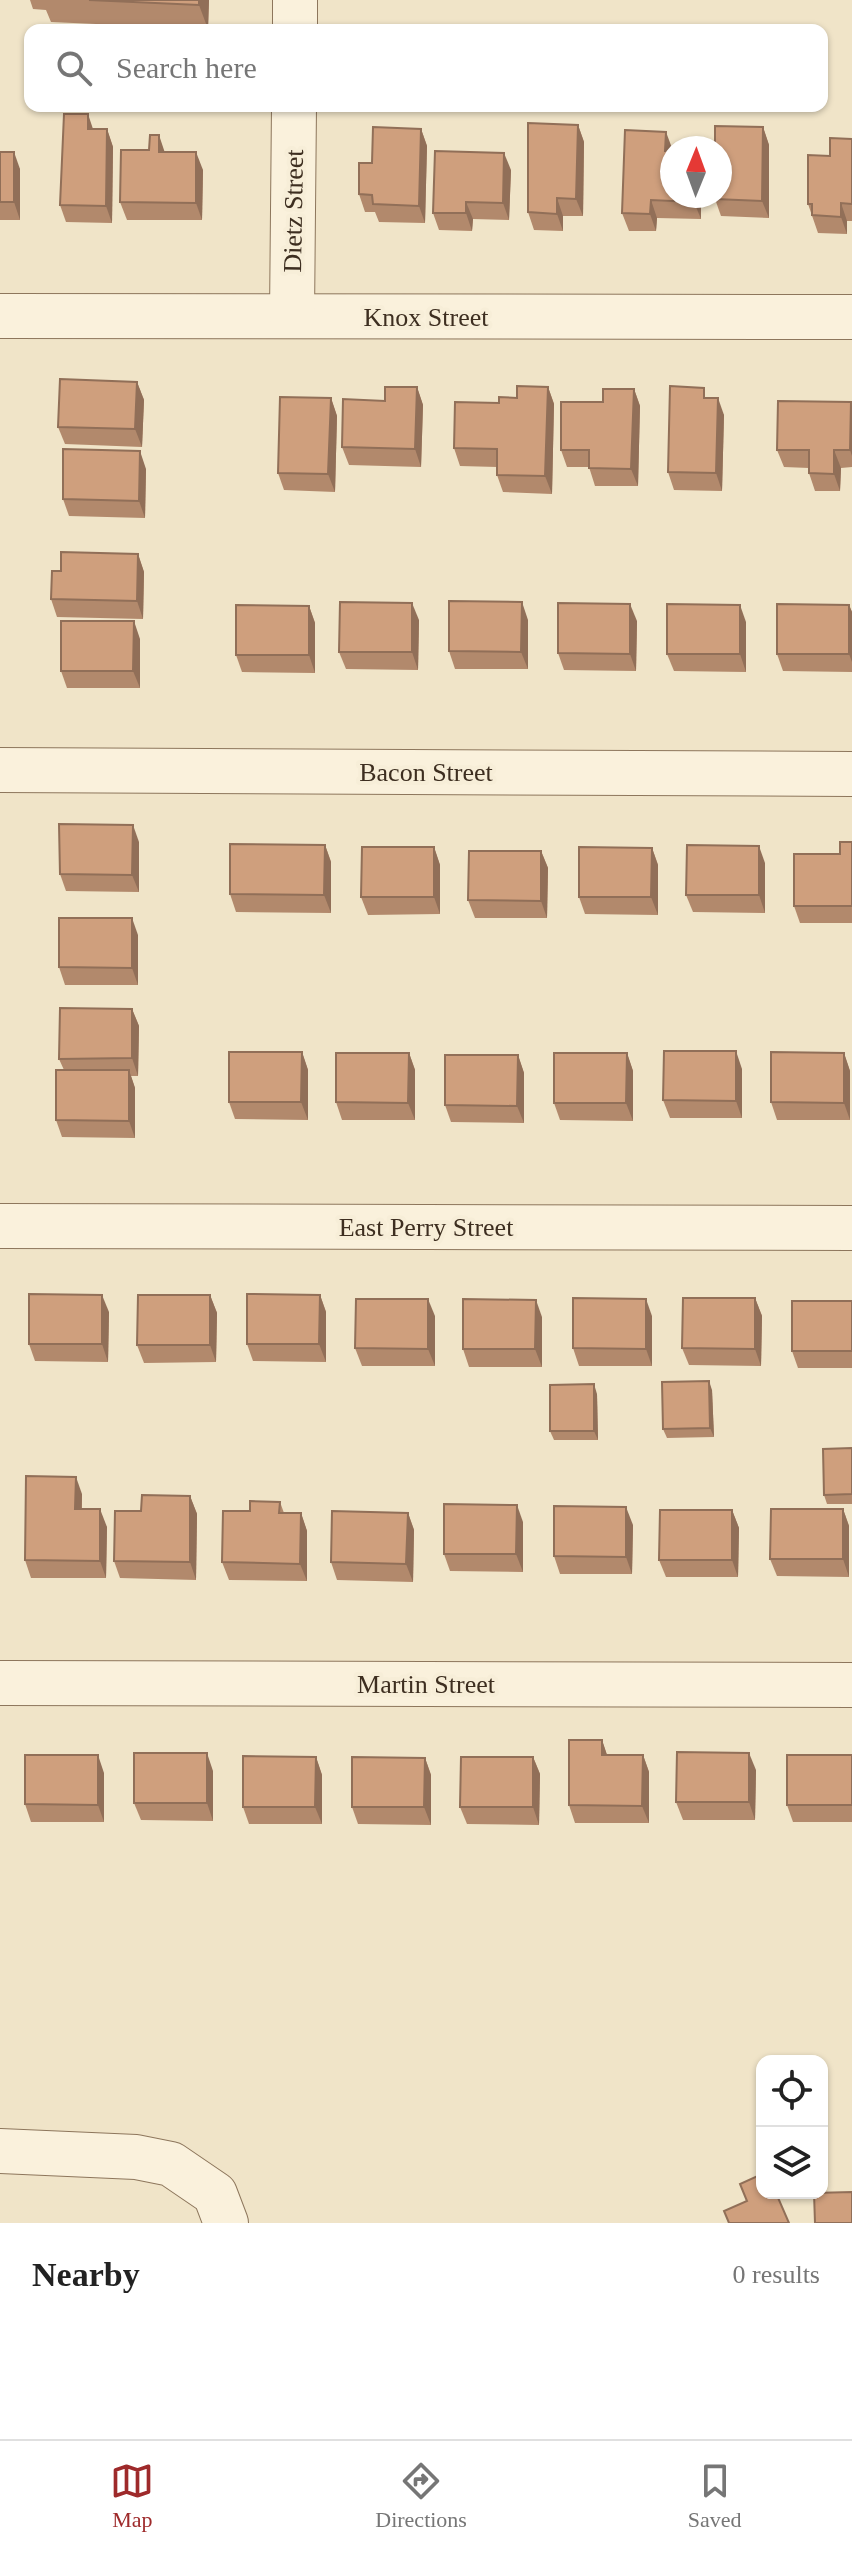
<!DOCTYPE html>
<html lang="en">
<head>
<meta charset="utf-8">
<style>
  :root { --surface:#fff; --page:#f2f2f2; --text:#222; --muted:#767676; --line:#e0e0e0; --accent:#9e2a2b }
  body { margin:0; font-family:"Times New Roman",serif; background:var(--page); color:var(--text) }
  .controls { position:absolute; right:24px; bottom:24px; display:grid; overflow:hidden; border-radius:16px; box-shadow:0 2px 6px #0004 }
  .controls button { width:72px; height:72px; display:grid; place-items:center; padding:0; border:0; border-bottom:2px solid var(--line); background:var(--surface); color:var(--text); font:40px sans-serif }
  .compass { position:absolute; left:660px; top:136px; width:72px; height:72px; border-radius:50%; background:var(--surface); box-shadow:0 2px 6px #0004; rotate:1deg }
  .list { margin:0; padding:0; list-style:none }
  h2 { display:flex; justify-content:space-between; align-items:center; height:104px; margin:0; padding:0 32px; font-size:34px }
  h2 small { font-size:26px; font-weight:400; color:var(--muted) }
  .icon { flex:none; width:44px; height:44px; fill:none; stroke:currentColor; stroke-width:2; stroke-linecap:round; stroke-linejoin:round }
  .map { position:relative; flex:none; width:852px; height:2223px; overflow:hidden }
  .search { position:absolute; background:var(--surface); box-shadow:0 2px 6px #0004; left:24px; right:24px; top:24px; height:88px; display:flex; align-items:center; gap:20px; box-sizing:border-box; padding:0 28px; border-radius:16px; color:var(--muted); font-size:30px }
  .sheet { height:216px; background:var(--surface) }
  nav { display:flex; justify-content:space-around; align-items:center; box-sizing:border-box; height:112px; border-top:2px solid var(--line); background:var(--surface); font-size:22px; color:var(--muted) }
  nav a { display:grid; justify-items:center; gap:4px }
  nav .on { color:var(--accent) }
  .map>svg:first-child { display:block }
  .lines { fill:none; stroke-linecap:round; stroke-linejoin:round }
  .minor-casing { stroke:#8d765c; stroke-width:46 }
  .minor { stroke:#faf1dc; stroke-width:44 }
  .wall { fill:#b2896c }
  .shaded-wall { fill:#916f58 }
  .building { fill:#cf9f7d; stroke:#916f58; stroke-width:2 }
  .labels { text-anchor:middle; stroke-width:8; stroke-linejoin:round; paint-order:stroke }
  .street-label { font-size:26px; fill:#3d2e20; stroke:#f7eed8 }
</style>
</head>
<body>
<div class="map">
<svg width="852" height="2223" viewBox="0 0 852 2223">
  <rect width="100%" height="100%" fill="#f0e4c8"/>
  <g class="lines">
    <g class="minor-casing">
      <g id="minor">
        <path d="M295 30V0"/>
        <path d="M0 316 852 317"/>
        <path d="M292 316 294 106"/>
        <path d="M0 770 852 774"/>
        <path d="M0 1226 852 1228"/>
        <path d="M0 1683 852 1685"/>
        <path d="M0 2151 136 2157 171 2164 215 2194 226 2223"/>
      </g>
    </g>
    <use href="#minor" class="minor"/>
  </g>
  <g class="wall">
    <path d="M30 0H209L208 29 51 22 46 10 33 9Z"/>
    <path d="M578 125 584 142 583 216H563V231L534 230 528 212Z"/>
    <path d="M763 127 769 145V218L721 216 715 199Z"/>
    <path d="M93 129H107L113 147 112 223 66 222 60 205Z"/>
    <path d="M421 129 427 146 425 223 379 222 375 212H365L359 194 372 163Z"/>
    <path d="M625 130 672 196H701V219L657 218 656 231H629L622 213Z"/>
    <path d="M852 139V221H847V234L818 233 808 204 830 156Z"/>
    <path d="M0 152 20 169V220H0Z"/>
    <path d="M165 152 203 170 202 220H127L120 202Z"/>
    <path d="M511 170 509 220 473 219 472 231 439 230 433 213Z"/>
    <path d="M137 382 144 400 142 447 65 444 58 427Z"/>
    <path d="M417 387 423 405 421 467 349 465 342 447 385 401Z"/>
    <path d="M548 387 554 404 552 494 503 492 497 475V467L460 466 454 448 499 403Z"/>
    <path d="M634 389 640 406 638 486H595L589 467H567L561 450 603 402Z"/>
    <path d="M331 398 337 416 335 492 284 490 278 473Z"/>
    <path d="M708 398 724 415 722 491 674 490 668 472Z"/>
    <path d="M852 406V467L841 468 840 491H815L809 473V468L784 467 777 450Z"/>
    <path d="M146 469 145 518 69 516 63 499Z"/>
    <path d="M138 554 144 572 143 619 57 617 51 599 61 571Z"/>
    <path d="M849 605 852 612V672L783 671 777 654Z"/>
    <path d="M309 606 315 623V673L242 672 236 655Z"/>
    <path d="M419 620 418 670 346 669 339 652Z"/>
    <path d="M528 620V669H455L449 651Z"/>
    <path d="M637 621 636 671 564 670 558 653Z"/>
    <path d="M746 622V672L674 671 667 654Z"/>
    <path d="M140 639V688H67L61 671Z"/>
    <path d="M139 842V892L66 891 60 874Z"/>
    <path d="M852 842V923H800L794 906Z"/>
    <path d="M325 845 331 862V913L236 912 230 894Z"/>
    <path d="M434 847 440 865V914L368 915 361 897Z"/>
    <path d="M652 848 658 865V915L585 914 579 897Z"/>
    <path d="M541 851 548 868 547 918H475L468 900Z"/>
    <path d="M765 863V913L693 912 686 895Z"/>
    <path d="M138 935V985H65L59 967Z"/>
    <path d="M132 1009 139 1026 138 1076H131L135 1088V1138L62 1137 56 1120 64 1070 59 1059Z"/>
    <path d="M302 1052 308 1070V1120L235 1119 229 1102Z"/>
    <path d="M409 1053 415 1070V1120H342L336 1102Z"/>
    <path d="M627 1053 633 1071V1121L560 1120 554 1103Z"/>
    <path d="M844 1053 850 1071V1120H777L771 1102Z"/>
    <path d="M518 1055 524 1073V1123L451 1122 445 1105Z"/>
    <path d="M742 1069V1118H670L663 1100Z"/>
    <path d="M210 1295 217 1313 216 1362 144 1363 137 1345Z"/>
    <path d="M320 1295 326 1312V1362L253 1361 247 1344Z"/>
    <path d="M755 1298 762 1316 761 1366 689 1365 682 1348Z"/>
    <path d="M852 1301V1368H798L792 1351Z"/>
    <path d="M109 1312 108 1362 35 1361 29 1344Z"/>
    <path d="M435 1316V1366H362L355 1348Z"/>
    <path d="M652 1316V1366H579L573 1348Z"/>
    <path d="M542 1317V1367H469L463 1349Z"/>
    <path d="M712 1390 714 1437 667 1438 663 1429Z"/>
    <path d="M597 1394 598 1440H554L550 1431Z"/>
    <path d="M852 1448V1504H827L824 1495Z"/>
    <path d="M82 1494V1509L107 1527 106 1578H31L25 1560Z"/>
    <path d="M190 1496 197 1514 196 1580 120 1578 114 1561 141 1511Z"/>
    <path d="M280 1502 284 1513H301L307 1531V1581L229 1580 222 1562 250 1511Z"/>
    <path d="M843 1509 849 1526V1577L777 1576 770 1559Z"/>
    <path d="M732 1510 739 1528 738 1577H666L659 1560Z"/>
    <path d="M408 1513 414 1530 413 1582 337 1580 331 1562Z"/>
    <path d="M523 1522V1572L450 1571 444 1554Z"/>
    <path d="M633 1525 632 1574H560L554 1556Z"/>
    <path d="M602 1740 607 1755H643L649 1772V1823H575L569 1805Z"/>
    <path d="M852 1755V1822H793L787 1805Z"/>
    <path d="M316 1757 322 1775V1824H249L243 1807Z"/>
    <path d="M533 1757 540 1774 539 1825 467 1824 460 1807Z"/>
    <path d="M425 1758 431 1775V1825L358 1824 352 1807Z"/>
    <path d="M756 1770 755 1820H683L676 1802Z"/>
    <path d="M213 1771V1821L141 1820 134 1803Z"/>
    <path d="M104 1773V1822H31L25 1804Z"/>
  </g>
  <g class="shaded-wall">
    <path d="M199 0H209L208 29 199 5Z"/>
    <path d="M88 114 94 132 88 129Z"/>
    <path d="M578 125 584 142 583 216 576 199Z"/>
    <path d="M763 127 769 145V218L762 201Z"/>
    <path d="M107 129 113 147 112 223 106 206Z"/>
    <path d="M421 129 427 146 425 223 419 206Z"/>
    <path d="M666 132 672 148V169L665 151Z"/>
    <path d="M159 135 165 153 159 152Z"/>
    <path d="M14 152 20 169V220L14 202Z"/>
    <path d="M196 152 203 170 202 220 196 203Z"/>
    <path d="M504 153 511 170 509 220 503 203Z"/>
    <path d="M694 196H701V219L694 202Z"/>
    <path d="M557 198 563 216V231L557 214Z"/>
    <path d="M651 200 657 218 656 231 650 214Z"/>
    <path d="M466 202 473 219 472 231 466 213Z"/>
    <path d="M841 203 847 221V234L841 217Z"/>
    <path d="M137 382 144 400 142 447 135 429Z"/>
    <path d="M417 387 423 405 421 467 415 449Z"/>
    <path d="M548 387 554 404 552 494 545 476Z"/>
    <path d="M634 389 640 406 638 486 631 469Z"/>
    <path d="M331 398 337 416 335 492 328 474Z"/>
    <path d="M718 398 724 415 722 491 716 473Z"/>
    <path d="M851 402 852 406V456L850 450Z"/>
    <path d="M834 450 841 468 840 491 834 474Z"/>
    <path d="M140 451 146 469 145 518 139 501Z"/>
    <path d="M138 554 144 572 143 619 137 601Z"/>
    <path d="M522 602 528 620V669L521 652Z"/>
    <path d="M412 603 419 620 418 670 412 652Z"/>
    <path d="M630 604 637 621 636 671 630 654Z"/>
    <path d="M740 605 746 622V672L740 654Z"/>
    <path d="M849 605 852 612V662L849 654Z"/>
    <path d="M309 606 315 623V673L309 655Z"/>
    <path d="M134 621 140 639V688L133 671Z"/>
    <path d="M133 825 139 842V892L132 875Z"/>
    <path d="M325 845 331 862V913L324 895Z"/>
    <path d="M759 846 765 863V913L759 895Z"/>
    <path d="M434 847 440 865V914L434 897Z"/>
    <path d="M652 848 658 865V915L651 897Z"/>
    <path d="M541 851 548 868 547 918 541 901Z"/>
    <path d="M132 918 138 935V985L132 968Z"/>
    <path d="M132 1009 139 1026 138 1076 132 1058Z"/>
    <path d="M736 1051 742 1069V1118L736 1101Z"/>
    <path d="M302 1052 308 1070V1120L301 1102Z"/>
    <path d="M409 1053 415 1070V1120L408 1103Z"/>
    <path d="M627 1053 633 1071V1121L626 1103Z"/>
    <path d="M844 1053 850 1071V1120L844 1103Z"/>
    <path d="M518 1055 524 1073V1123L517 1106Z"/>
    <path d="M129 1070 135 1088V1138L129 1121Z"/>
    <path d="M102 1295 109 1312 108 1362 102 1344Z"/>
    <path d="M210 1295 217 1313 216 1362 210 1345Z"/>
    <path d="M320 1295 326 1312V1362L319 1344Z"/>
    <path d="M755 1298 762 1316 761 1366 755 1349Z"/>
    <path d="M428 1299 435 1316V1366L428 1349Z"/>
    <path d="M646 1299 652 1316V1366L646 1349Z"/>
    <path d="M536 1300 542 1317V1367L535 1349Z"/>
    <path d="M709 1381 712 1390 714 1437 710 1428Z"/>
    <path d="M594 1384 597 1394 598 1440 594 1431Z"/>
    <path d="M76 1477 82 1494 81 1527 75 1509Z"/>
    <path d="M190 1496 197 1514 196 1580 190 1562Z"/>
    <path d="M517 1505 523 1522V1572L516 1554Z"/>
    <path d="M626 1507 633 1525 632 1574 626 1557Z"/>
    <path d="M100 1509 107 1527 106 1578 100 1561Z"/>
    <path d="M843 1509 849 1526V1577L843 1559Z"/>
    <path d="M732 1510 739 1528 738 1577 732 1560Z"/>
    <path d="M301 1513 307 1531V1581L300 1564Z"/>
    <path d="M408 1513 414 1530 413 1582 406 1564Z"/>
    <path d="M602 1740 608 1758 602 1755Z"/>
    <path d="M207 1753 213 1771V1821L207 1803Z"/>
    <path d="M749 1753 756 1770 755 1820 749 1802Z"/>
    <path d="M98 1755 104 1773V1822L98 1805Z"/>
    <path d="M643 1755 649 1772V1823L642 1806Z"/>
    <path d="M316 1757 322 1775V1824L315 1807Z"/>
    <path d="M533 1757 540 1774 539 1825 533 1807Z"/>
    <path d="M425 1758 431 1775V1825L424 1807Z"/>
  </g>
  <g class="building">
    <path d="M89 0H199V5Z"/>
    <path d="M64 114H88V129H107L106 206 60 205Z"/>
    <path d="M528 123 578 125 576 199 557 198V214L528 212Z"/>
    <path d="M715 126 763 127 762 201 715 199V196H720V148H715Z"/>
    <path d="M373 127 421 129 419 206 373 204 372 195 359 194V163H372Z"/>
    <path d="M625 130 666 132 665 151H672V196H694V202L651 200 650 214 622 213Z"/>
    <path d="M150 135H159V152H196V203L120 202 121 150H149Z"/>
    <path d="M830 138 852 139V204L841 203V217L812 215V204H808V155L830 156Z"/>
    <path d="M435 151 504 153 503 203 466 202V213H433Z"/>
    <rect x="0" y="152" width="14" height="50"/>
    <path d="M60 379 137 382 135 429 58 427Z"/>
    <path d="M517 386 548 387 545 476 497 475V449L454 448 455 402 499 403V397L517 398Z"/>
    <path d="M670 386 704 388V398H718L716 473 668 472Z"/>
    <path d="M385 387H417L415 449 342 447 343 399 385 401Z"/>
    <path d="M603 389H634L631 469 589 468V450H561V402H603Z"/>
    <path d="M280 397 331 398 328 474 278 473Z"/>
    <path d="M778 401 851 402 850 450H834V474L809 473V450H777Z"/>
    <path d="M63 449 140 451 139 501 63 499Z"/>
    <path d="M61 552 138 554 137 601 51 599 52 571H61Z"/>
    <path d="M449 601 522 602 521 652 449 651Z"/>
    <path d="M340 602 412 603V652H339Z"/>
    <path d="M558 603 630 604V654L558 653Z"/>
    <path d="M667 604 740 605V654H667Z"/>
    <path d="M777 604 849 605V654H777Z"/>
    <path d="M236 605 309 606V655H236Z"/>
    <path d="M61 621H134L133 671H61Z"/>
    <path d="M59 824 133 825 132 875 60 874Z"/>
    <path d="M840 842H852V906H794V854H840Z"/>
    <path d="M230 844 325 845 324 895 230 894Z"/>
    <path d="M687 845 759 846V895H686Z"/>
    <path d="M362 847H434V897H361Z"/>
    <path d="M579 847 652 848 651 897H579Z"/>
    <path d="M469 851H541V901L468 900Z"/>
    <path d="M59 918H132V968L59 967Z"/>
    <path d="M60 1008 132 1009V1058L59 1059Z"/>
    <path d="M664 1051H736V1101L663 1100Z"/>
    <path d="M229 1052H302L301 1102H229Z"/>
    <path d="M771 1052 844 1053V1103L771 1102Z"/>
    <path d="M336 1053H409L408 1103 336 1102Z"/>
    <path d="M554 1053H627L626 1103H554Z"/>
    <path d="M445 1055H518L517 1106 445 1105Z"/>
    <path d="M56 1070H129V1121L56 1120Z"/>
    <path d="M29 1294 102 1295V1344H29Z"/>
    <path d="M247 1294 320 1295 319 1344H247Z"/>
    <path d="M138 1295H210V1345H137Z"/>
    <path d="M573 1298 646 1299V1349L573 1348Z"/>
    <path d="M683 1298H755V1349L682 1348Z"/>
    <path d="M356 1299H428V1349L355 1348Z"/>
    <path d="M463 1299 536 1300 535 1349H463Z"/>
    <rect x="792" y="1301" width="60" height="50"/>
    <path d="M709 1381 710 1428 663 1429 662 1382Z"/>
    <path d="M594 1384V1431H550V1385Z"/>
    <path d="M852 1448V1494L824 1495 823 1449Z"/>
    <path d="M26 1476 76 1477 75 1509H100V1561L25 1560Z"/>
    <path d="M142 1495 190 1496V1562L114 1561 115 1511H141Z"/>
    <path d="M250 1501 280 1502 279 1513H301L300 1564 222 1562 223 1511H250Z"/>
    <path d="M444 1504 517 1505 516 1554H444Z"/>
    <path d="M554 1506 626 1507V1557L554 1556Z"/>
    <path d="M771 1509H843V1559H770Z"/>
    <path d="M660 1510H732V1560H659Z"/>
    <path d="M332 1511 408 1513 406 1564 331 1562Z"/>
    <path d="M569 1740H602V1755H643L642 1806 569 1805Z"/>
    <path d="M677 1752 749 1753V1802H676Z"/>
    <rect x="134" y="1753" width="73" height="50"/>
    <path d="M25 1755H98V1805L25 1804Z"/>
    <rect x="787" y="1755" width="65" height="50"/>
    <path d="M243 1756 316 1757 315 1807H243Z"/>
    <path d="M352 1757 425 1758 424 1807H352Z"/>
    <path d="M461 1757H533V1807H460Z"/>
    <path d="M762 2174V2193H776L789 2223H729L724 2211 747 2201 740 2184Z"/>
    <path d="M852 2192V2223H815L814 2193Z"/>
  </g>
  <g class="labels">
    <g class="street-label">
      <text transform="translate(293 211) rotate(-89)" y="9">Dietz Street</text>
      <text x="426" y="326">Knox Street</text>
      <text x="426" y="781">Bacon Street</text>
      <text x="426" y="1236">East Perry Street</text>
      <text x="426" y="1693">Martin Street</text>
    </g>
  </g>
</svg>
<div class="controls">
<button><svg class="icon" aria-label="locate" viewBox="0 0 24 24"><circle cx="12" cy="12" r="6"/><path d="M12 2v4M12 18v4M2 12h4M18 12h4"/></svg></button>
<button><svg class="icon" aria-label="layers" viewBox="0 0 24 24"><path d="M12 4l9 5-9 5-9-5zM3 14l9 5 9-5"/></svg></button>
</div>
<svg class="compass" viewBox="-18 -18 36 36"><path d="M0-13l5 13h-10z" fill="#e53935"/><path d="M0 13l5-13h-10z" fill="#767676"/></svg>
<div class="search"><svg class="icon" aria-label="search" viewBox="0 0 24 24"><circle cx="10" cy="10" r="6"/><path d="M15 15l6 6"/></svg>Search here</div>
</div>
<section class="sheet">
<h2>Nearby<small>0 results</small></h2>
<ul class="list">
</ul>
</section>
<nav>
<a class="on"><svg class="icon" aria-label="map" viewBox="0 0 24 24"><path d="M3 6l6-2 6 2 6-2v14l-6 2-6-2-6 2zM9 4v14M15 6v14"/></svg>Map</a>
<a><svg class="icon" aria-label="directions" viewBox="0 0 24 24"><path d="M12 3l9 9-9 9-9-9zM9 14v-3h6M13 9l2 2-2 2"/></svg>Directions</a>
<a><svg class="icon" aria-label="saved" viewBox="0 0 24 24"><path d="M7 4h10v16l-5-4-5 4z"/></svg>Saved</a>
</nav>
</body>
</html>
